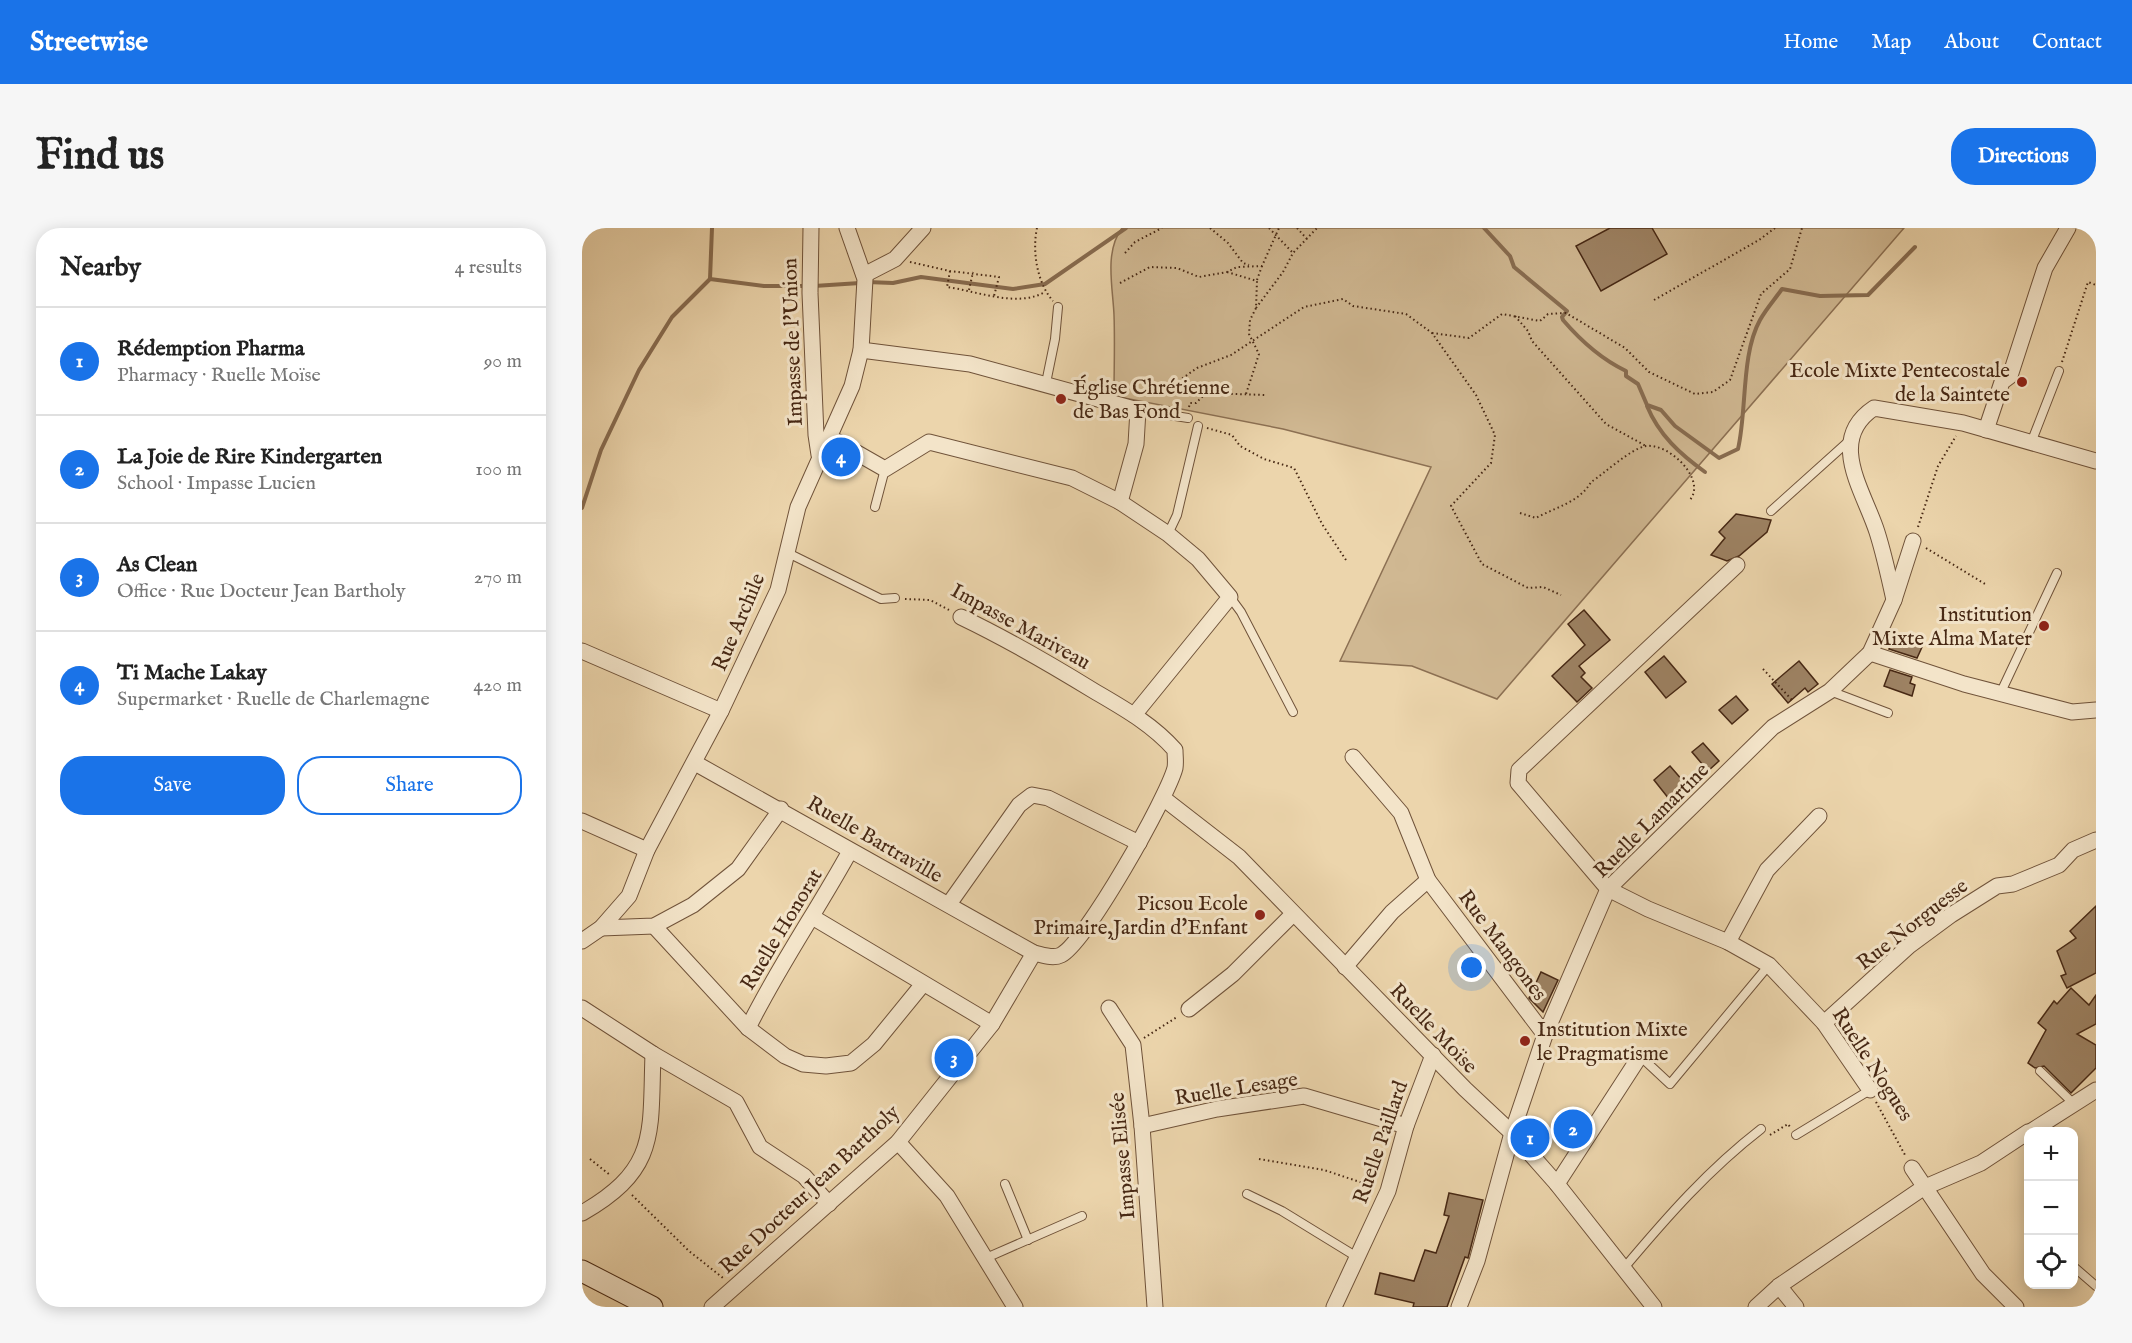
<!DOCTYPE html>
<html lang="en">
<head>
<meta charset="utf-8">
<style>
  :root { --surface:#fff; --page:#f6f6f6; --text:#222; --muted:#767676; --line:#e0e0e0; --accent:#1a73e8 }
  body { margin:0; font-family:"IM FELL English",serif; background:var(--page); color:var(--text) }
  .controls { position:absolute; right:18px; bottom:18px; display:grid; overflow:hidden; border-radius:12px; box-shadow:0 3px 15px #0003 }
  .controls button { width:54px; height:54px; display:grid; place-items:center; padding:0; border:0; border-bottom:2px solid var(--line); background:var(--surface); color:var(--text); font:30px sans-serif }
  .you { position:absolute; left:890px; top:740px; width:21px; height:21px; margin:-15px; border:4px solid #fff; border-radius:50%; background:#1a73e8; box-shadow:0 0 0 9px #1a73e833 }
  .badge { display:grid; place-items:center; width:39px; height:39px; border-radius:50%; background:var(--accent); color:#fff; font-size:20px; font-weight:700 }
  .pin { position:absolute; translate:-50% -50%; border:3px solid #fff; box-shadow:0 2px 6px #0006 }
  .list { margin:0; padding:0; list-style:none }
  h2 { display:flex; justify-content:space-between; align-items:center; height:78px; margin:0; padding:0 24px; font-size:26px }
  h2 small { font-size:20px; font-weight:400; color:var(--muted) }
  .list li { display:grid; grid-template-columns:39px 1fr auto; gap:18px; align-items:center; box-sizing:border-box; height:108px; padding:0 24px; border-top:2px solid var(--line) }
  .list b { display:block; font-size:22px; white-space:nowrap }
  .list p { margin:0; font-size:20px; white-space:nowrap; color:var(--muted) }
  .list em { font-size:20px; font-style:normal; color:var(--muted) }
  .actions { display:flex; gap:12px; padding:18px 24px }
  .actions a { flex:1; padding:14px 0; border:2px solid var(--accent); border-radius:24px; text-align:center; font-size:21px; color:var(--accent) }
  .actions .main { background:var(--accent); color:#fff }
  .icon { flex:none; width:33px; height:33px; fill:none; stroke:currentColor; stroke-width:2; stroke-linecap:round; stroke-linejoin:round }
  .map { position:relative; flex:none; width:1514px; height:1079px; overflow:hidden; border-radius:24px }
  header { display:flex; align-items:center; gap:36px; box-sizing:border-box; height:84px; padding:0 30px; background:var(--accent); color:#fff }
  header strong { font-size:28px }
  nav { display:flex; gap:33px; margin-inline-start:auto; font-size:21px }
  .intro { display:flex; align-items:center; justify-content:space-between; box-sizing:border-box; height:144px; padding:0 36px }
  h1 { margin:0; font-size:42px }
  .button { padding:15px 27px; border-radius:24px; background:var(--accent); color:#fff; font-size:21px; font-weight:700 }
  main { display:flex; gap:36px; padding:0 36px }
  aside { flex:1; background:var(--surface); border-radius:24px; box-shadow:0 3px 15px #0003 }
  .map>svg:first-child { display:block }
  .green { fill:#d0b892; stroke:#8c7053; stroke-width:1.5 }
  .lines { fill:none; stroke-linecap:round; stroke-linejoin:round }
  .stream { stroke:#886c50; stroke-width:4 }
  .building { fill:#9d8263; stroke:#472814; stroke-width:1.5 }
  .lane-casing { stroke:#70533a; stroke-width:10 }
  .street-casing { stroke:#70533a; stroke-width:17 }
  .secondary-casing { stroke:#472814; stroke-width:23 }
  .path { stroke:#472814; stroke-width:2; stroke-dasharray:1.5 3; stroke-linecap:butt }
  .lane { stroke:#f3e4c9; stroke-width:8 }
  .street { stroke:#f3e4c9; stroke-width:15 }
  .secondary { stroke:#f3e4c9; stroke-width:21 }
  .poi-dot { fill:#8f2418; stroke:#f3e4c9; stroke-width:2 }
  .labels { text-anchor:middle; stroke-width:6; stroke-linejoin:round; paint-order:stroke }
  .street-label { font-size:21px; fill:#472814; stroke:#f3e4c9 }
  .poi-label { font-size:21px; fill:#472814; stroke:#f3e4c9; text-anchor:end }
</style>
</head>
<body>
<header>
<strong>Streetwise</strong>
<nav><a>Home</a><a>Map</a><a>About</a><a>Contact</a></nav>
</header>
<div class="intro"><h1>Find us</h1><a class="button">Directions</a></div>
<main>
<aside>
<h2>Nearby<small>4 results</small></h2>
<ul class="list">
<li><span class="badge">1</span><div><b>Rédemption Pharma</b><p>Pharmacy · Ruelle Moïse</p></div><em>90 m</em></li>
<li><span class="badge">2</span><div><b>La Joie de Rire Kindergarten</b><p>School · Impasse Lucien</p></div><em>100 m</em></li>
<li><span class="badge">3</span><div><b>As Clean</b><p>Office · Rue Docteur Jean Bartholy</p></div><em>270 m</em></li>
<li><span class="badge">4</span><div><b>Ti Mache Lakay</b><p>Supermarket · Ruelle de Charlemagne</p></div><em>420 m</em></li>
</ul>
<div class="actions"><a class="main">Save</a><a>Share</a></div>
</aside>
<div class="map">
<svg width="1514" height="1079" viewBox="0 0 1514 1079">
  <rect width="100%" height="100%" fill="#ecd5ac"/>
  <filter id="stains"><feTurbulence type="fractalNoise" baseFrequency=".00333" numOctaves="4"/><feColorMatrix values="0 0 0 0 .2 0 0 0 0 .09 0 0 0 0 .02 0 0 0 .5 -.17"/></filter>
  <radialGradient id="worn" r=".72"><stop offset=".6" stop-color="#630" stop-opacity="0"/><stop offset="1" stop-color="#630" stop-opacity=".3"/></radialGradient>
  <path class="green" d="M540 0H1322L915 471 830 438 758 433 849 239 701 201 532 168C532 141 533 114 532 87 531 60 522 24 540 0Z"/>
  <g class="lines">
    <g class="stream">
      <path d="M902 0 928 28 932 39 985 83 980 89 981 92C999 113 1019 131 1044 143V148L1056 156 1065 177 1079 182 1093 198 1137 230 1156 221C1165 183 1159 126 1178 92 1184 81 1193 71 1200 61L1238 68 1286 67 1333 19"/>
      <path d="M128 51 130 0"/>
      <path d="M285 54 311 55 339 49 431 61 463 56 544 0"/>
      <path d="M232 58 278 55"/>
      <path d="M1065 178C1077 207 1098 226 1123 244"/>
      <path d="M0 280 19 222 57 142 90 89 128 51 182 58H224"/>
    </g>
  </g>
  <g class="building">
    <path d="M1028 0H1070L1085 26 1019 63 994 18Z"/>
    <path d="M1154 286 1189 292 1185 304 1157 328 1145 333 1129 327 1143 310 1137 304Z"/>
    <path d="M1002 382 1028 412 997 438 1003 445 999 449 1010 460 995 474 970 448 1003 417 986 396Z"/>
    <path d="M1320 408 1341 417 1335 430 1307 421 1310 413 1316 416Z"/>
    <path d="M1082 428 1104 454 1084 470 1063 444Z"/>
    <path d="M1217 433 1236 456 1226 464 1223 460 1206 475 1190 456Z"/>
    <path d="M1308 442 1330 449 1328 455 1333 457 1330 468 1302 458Z"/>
    <path d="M1154 468 1166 482 1150 496 1137 482Z"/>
    <path d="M1121 515 1137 533 1126 543 1110 524Z"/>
    <path d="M1088 538 1108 561 1091 576 1072 552Z"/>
    <path d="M1514 678V745L1485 760 1479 748 1484 746 1475 723 1494 710 1488 703Z"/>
    <path d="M959 744 976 752 961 784 947 770Z"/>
    <path d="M1489 760 1507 777 1514 767V796L1495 806 1514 817V840L1489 865 1462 838 1453 840 1446 835 1464 802 1456 795 1472 773 1475 776Z"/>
    <path d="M867 965 901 972 886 1030 883 1029 865 1079H831L832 1075 793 1066 798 1045 832 1053 843 1022 854 1025 867 988 862 987Z"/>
  </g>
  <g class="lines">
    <g class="lane-casing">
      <g id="lane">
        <path d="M464 155 473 111 476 79"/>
        <path d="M556 182 606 190"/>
        <path d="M1449 215 1477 143"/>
        <path d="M293 279 303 241"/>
        <path d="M1189 283 1268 212"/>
        <path d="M586 306 595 287 616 198"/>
        <path d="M204 324 299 371 313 370"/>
        <path d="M648 369 659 384 711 484"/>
        <path d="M1248 463 1306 485"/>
        <path d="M1419 464 1475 345"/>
        <path d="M1058 828 1088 856 1187 737"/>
        <path d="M1458 843 1491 875"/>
        <path d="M1214 907 1288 862"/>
        <path d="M423 956 446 1012"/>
        <path d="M665 966 700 983 775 1029"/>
        <path d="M404 1030 500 988"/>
        <path d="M1492 1039 1514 1058"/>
        <path d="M1042 1040C1085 989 1126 942 1179 901"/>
      </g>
    </g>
    <g class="street-casing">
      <g id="street">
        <path d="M229 0 228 65 234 207 237 227"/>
        <path d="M282 47 313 31 341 0"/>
        <path d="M279 122 388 136 556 182 554 216 538 274"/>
        <path d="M1404 202 1420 154 1428 148 1463 40 1486 0"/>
        <path d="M247 209 303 241 347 214 490 250 538 274 586 306 616 331 648 369 552 487"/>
        <path d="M1155 337 937 542 936 555 1026 661 1066 681 1146 714 1187 737 1242 795 1288 862"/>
        <path d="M1312 372C1307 349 1302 326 1295 304 1282 263 1244 212 1292 180L1381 195 1514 233"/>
        <path d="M0 423 139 483"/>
        <path d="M1288 425 1382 456 1490 484 1514 482"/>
        <path d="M771 529 819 585 846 652 963 807"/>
        <path d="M113 535 452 725C461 727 471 731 479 727 504 714 585 570 593 540 594 534 593 528 593 522 570 496 541 480 512 463 468 436 425 411 379 389"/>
        <path d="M581 570 657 629 883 861 930 905 975 956 1072 1079"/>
        <path d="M0 593 65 622"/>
        <path d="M367 676 437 577 450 567 466 570 557 615"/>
        <path d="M232 690 410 796"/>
        <path d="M72 698 166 800 203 828 221 836 244 838 269 835 292 816 341 756"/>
        <path d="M19 700 72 698 111 677 156 641 199 581"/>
        <path d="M0 713 19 700 47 668 65 622 139 483 196 362 216 279 270 158 279 122 283 51 265 0"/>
        <path d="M1146 714 1185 642 1237 588"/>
        <path d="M763 739 810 684 846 652"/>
        <path d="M0 780 71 826 154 874 178 919 222 948 247 976"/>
        <path d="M527 780 551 817 560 898 573 1079"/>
        <path d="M607 781 651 746 711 686"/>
        <path d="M1242 795 1327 718 1369 687 1415 658 1431 656 1477 637 1491 622 1514 612"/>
        <path d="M166 800C196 739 235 683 268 623"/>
        <path d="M560 898 635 881 722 868 824 898"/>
        <path d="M1448 904 1514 862"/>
        <path d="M316 914 365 968 433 1079"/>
        <path d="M1330 940 1401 1046 1434 1079"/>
        <path d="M975 956 1058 828"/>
        <path d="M0 985C77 941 68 905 71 826"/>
        <path d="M1197 1058 1214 1079"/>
        <path d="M130 1079 316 914 410 796 452 725"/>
        <path d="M752 1079 806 963 824 898 851 827"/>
        <path d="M877 1079 895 1033 930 905 963 807 1026 661 1191 499 1248 463 1288 425 1312 372 1331 313"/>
        <path d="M1174 1079 1197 1058 1341 960 1399 935 1446 904"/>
      </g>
    </g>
    <g class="secondary-casing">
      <path id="secondary" d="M0 1043 70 1079"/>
    </g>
    <g class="path">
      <path d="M455 0C450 23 455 55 471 73"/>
      <path d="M628 0 646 15 661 35 667 37"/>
      <path d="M687 0 711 25"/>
      <path d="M715 0 725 11"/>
      <path d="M543 25 553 14 580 0"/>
      <path d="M328 34 368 43 417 49 412 68"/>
      <path d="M368 43 365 59C395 63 435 80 463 64"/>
      <path d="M645 44 675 53 674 80 668 92 667 106 677 126 664 166"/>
      <path d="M675 52 680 38"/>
      <path d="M538 55 568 39 595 40 617 49 645 44 655 39 680 38 697 0"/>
      <path d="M387 62 391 44"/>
      <path d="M1072 72 1177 12 1193 0"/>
      <path d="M674 80 701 44 711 25 735 0"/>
      <path d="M933 88 946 103 950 113 1024 196 1064 218"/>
      <path d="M850 105 887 110 920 86 958 93 966 86 984 85 1043 120 1067 144 1113 166 1131 164 1148 152 1179 66 1208 41 1220 0"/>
      <path d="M1480 134 1506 54 1514 57"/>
      <path d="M564 165 581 164 615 140 649 127 722 79 761 71 771 78 824 86 850 105 894 167 913 207 909 235 869 278 900 336 946 360 961 359 979 367"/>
      <path d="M607 179 608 175H614L624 165 683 167"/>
      <path d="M625 200 650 207 658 218 682 231 712 240 740 296 764 332"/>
      <path d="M938 285 954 290C974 279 998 274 1009 254 1023 245 1048 221 1064 218 1088 215 1126 253 1107 273"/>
      <path d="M1336 299 1356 238 1374 208"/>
      <path d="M1344 320 1403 356"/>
      <path d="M323 371 348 372 369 383"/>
      <path d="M1181 441 1210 472"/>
      <path d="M562 810 595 789"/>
      <path d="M1294 874 1323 927"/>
      <path d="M1188 907 1206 896 1208 899"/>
      <path d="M8 931 28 947"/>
      <path d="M677 931 742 942 793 959"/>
      <path d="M50 967 107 1023 141 1050"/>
    </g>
    <use href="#lane" class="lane"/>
    <use href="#street" class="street"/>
    <use href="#secondary" class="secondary"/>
  </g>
  <g class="poi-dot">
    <circle cx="1440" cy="154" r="6"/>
    <circle cx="479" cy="171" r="6"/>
    <circle cx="1462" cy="398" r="6"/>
    <circle cx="678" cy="687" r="6"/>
    <circle cx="943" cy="813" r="6"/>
  </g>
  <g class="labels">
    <g class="street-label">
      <text transform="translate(210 114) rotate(-92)" y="7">Impasse de l'Union</text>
      <text transform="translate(156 394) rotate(-67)" y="7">Rue Archile</text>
      <text transform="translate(439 398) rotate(29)" y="7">Impasse Mariveau</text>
      <text transform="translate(1069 592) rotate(-45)" y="7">Ruelle Lamartine</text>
      <text transform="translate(293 611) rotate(30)" y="7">Ruelle Bartraville</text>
      <text transform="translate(1330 696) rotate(-38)" y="7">Rue Norguesse</text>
      <text transform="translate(199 701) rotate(-59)" y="7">Ruelle Honorat</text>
      <text transform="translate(921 717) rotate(53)" y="7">Rue Mangones</text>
      <text transform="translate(852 800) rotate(46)" y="7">Ruelle Moïse</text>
      <text transform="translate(1291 836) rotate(57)" y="7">Ruelle Nogues</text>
      <text transform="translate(654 860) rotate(-9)" y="7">Ruelle Lesage</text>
      <text transform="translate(798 914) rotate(-71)" y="7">Ruelle Paillard</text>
      <text transform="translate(540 928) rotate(-95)" y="7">Impasse Elisée</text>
      <text transform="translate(227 961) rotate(-43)" y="7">Rue Docteur Jean Bartholy</text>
    </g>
    <g class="poi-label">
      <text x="1428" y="149">Ecole Mixte Pentecostale<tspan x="1428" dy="24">de la Saintete</tspan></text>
      <text x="491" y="166" text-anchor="start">Église Chrétienne<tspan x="491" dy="24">de Bas Fond</tspan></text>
      <text x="1450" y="393">Institution<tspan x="1450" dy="24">Mixte Alma Mater</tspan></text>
      <text x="666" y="682">Picsou Ecole<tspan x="666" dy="24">Primaire,Jardin d'Enfant</tspan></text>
      <text x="955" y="808" text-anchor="start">Institution Mixte<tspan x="955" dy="24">le Pragmatisme</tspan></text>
    </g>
  </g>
  <rect width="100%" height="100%" filter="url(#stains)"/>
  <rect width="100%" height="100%" fill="url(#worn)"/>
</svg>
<div class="controls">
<button>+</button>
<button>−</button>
<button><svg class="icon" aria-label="locate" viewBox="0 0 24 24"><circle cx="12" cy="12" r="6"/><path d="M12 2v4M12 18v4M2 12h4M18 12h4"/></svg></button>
</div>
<div class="you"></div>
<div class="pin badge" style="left:948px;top:910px">1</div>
<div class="pin badge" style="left:991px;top:901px">2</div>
<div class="pin badge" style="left:372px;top:830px">3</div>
<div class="pin badge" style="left:259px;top:229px">4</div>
</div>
</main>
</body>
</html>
